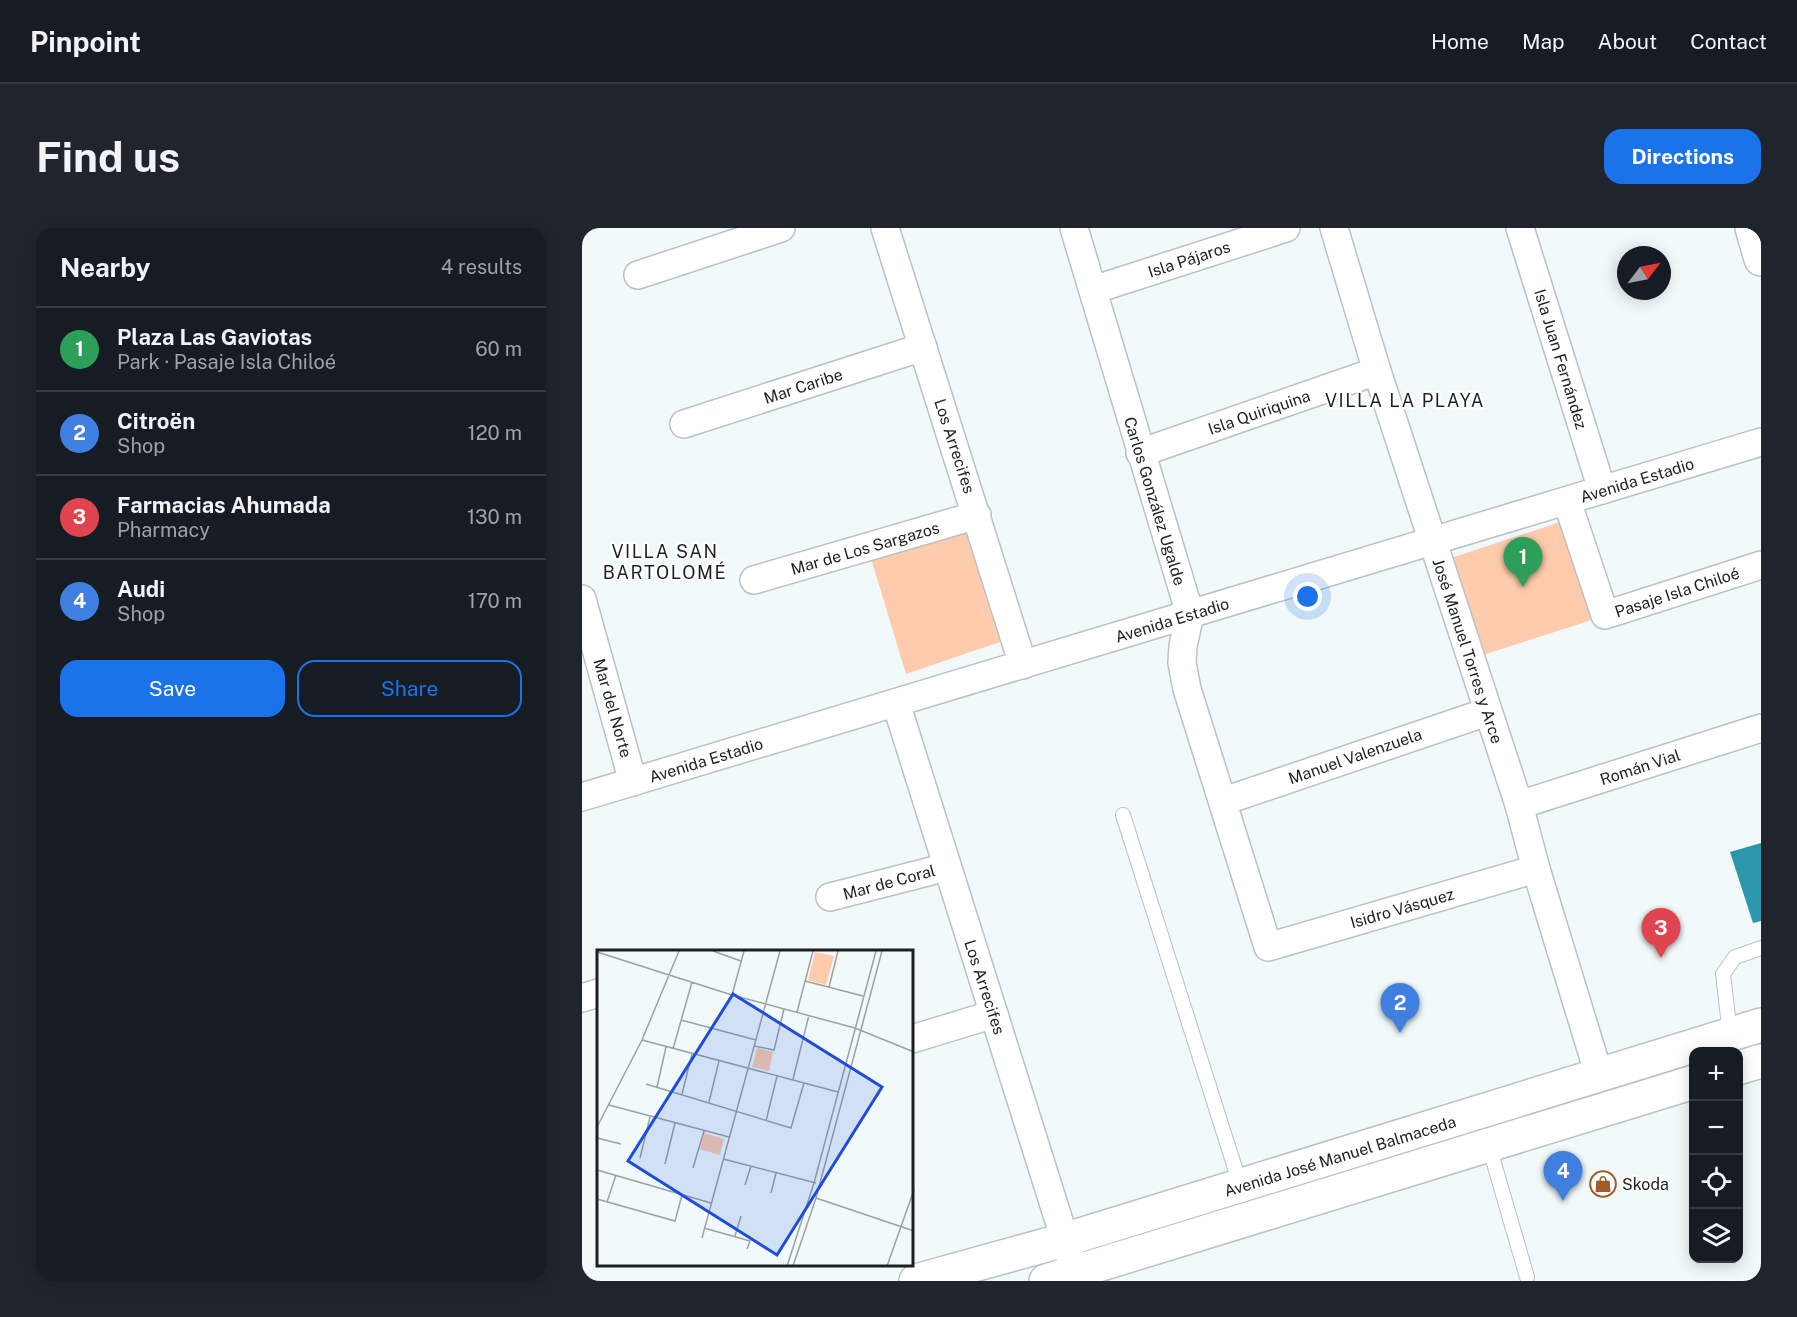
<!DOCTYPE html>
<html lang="en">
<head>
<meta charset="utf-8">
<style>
  :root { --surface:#171b24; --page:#20242c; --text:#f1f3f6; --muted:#9ea1a6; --line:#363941; --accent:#1a73e8 }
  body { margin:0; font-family:"Public Sans",sans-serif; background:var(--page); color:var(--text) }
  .controls { position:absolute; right:18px; bottom:18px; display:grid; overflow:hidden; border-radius:12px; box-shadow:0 3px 15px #0003 }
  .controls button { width:54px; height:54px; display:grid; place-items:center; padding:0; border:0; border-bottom:2px solid var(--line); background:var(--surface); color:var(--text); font:30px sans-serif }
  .compass { position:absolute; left:1035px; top:18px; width:54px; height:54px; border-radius:50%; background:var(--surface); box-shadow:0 3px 15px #0003; rotate:58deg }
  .you { position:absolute; left:726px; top:369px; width:21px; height:21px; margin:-15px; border:4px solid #fff; border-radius:50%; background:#1a73e8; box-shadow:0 0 0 9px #1a73e833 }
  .badge { display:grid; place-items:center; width:39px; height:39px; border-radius:50%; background:var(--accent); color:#fff; font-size:20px; font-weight:700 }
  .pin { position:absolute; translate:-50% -50px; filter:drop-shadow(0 2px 3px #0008) }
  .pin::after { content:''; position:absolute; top:32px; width:21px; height:18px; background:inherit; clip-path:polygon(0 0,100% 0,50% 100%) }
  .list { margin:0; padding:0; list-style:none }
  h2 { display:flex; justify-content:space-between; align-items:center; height:78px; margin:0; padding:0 24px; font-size:26px }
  h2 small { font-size:20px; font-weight:400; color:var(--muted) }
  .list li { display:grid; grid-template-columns:39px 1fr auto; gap:18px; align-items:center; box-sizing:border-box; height:84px; padding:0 24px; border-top:2px solid var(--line) }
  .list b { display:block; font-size:22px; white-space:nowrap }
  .list p { margin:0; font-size:20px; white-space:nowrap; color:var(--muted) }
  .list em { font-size:20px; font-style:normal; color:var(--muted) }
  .actions { display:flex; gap:12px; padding:18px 24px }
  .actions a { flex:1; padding:14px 0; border:2px solid var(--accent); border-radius:18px; text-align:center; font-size:21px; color:var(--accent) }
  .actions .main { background:var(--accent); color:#fff }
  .icon { flex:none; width:33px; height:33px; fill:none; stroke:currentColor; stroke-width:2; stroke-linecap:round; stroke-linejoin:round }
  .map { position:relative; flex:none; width:1179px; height:1053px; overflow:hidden; border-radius:18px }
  header { display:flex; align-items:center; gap:36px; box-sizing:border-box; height:84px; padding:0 30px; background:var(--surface); border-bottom:2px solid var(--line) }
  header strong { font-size:28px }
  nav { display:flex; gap:33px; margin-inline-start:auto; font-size:21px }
  .intro { display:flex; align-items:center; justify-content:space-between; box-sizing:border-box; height:144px; padding:0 36px }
  h1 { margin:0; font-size:42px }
  .button { padding:15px 27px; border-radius:18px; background:var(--accent); color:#fff; font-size:21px; font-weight:700 }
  main { display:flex; gap:36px; padding:0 36px }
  aside { flex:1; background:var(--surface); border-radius:18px; box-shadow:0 3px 15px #0003 }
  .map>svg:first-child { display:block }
  .green { fill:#fecbac }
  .building { fill:#2e96aa }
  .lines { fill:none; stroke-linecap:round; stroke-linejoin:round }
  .lane-casing { stroke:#bac2c4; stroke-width:16 }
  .street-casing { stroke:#bac2c4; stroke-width:30 }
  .primary-casing { stroke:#bac2c4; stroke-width:36 }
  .lane { stroke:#fff; stroke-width:14 }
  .street { stroke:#fff; stroke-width:27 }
  .primary { stroke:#fff; stroke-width:33 }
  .labels { text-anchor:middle; stroke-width:4.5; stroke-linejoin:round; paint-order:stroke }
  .street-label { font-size:16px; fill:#1d1f20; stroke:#fff }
  .poi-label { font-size:16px; fill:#1d1f20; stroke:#fff; text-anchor:start }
  .neighbourhood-label { font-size:18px; letter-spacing:1.5px; fill:#1d1f20; stroke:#fff }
  .inset-road { fill:none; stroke:#9ca2a3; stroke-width:1.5 }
  .view { fill:#1d4ed8; fill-opacity:0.15; stroke:#1d4ed8; stroke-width:3 }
  .inset-edge { fill:none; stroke:#1d1f20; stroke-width:3 }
</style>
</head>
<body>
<header>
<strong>Pinpoint</strong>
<nav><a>Home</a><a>Map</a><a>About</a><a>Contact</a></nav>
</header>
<div class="intro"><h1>Find us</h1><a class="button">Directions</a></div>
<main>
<aside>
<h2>Nearby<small>4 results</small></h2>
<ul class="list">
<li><span class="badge" style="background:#2e9e5b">1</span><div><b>Plaza Las Gaviotas</b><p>Park · Pasaje Isla Chiloé</p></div><em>60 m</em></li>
<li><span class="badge" style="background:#3f7fe0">2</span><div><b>Citroën</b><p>Shop</p></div><em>120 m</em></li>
<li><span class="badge" style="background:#e0444e">3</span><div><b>Farmacias Ahumada</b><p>Pharmacy</p></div><em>130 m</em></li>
<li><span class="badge" style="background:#3f7fe0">4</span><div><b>Audi</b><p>Shop</p></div><em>170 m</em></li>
</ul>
<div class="actions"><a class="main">Save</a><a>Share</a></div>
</aside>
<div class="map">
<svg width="1179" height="1053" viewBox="0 0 1179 1053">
  <rect width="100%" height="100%" fill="#f1f9fb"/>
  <g class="green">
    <path d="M981 293 1013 391 901 427 869 330Z"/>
    <path d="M382 298 418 414 324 446 288 327Z"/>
  </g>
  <path class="building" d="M1179 615V693L1171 695 1148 624Z"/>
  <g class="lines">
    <g class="lane-casing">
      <g id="lane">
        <path d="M541 587 659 959"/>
        <path d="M1148 806 1141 746 1153 729 1179 720"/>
        <path d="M907 918 945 1049"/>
      </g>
    </g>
    <g class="street-casing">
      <g id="street">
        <path d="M303 0 441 437"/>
        <path d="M492 0 608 386 601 418 600 435 605 461 686 719 954 641"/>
        <path d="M752 0 795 143 937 577 954 641 1017 847"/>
        <path d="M938 0 1020 262"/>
        <path d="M56 47 199 0"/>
        <path d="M511 62 704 0"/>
        <path d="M102 196 341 119"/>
        <path d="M558 225 795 143"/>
        <path d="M985 273 1023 387 1179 337"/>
        <path d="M172 352 395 287"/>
        <path d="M0 371 51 554"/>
        <path d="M314 475 489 1031"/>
        <path d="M0 569 1179 214"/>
        <path d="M642 573 905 484"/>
        <path d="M937 577 1179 500"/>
        <path d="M248 669 365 639"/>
        <path d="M0 770 16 765"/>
        <path d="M330 811 412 786"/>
      </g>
    </g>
    <g class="primary-casing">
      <g id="primary">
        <path d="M1170 0 1179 31"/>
        <path d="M1156 840 1179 833"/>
        <path d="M334 1053 482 1012 1179 797"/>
        <path d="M464 1053 1112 854"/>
      </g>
    </g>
    <use href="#lane" class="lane"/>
    <use href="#street" class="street"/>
    <use href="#primary" class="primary"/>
  </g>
  <defs>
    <g id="shop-ring" transform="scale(1.35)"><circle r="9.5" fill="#fff" stroke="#a05b2d" stroke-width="1.5"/><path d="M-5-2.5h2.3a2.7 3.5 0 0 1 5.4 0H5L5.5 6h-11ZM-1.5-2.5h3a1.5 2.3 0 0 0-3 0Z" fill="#a05b2d"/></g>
  </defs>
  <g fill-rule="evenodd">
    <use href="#shop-ring" x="1021" y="956"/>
  </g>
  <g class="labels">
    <g class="street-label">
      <text transform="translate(607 31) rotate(-18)" y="6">Isla Pájaros</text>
      <text transform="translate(979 131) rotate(73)" y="6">Isla Juan Fernández</text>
      <text transform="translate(221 158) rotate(-18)" y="6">Mar Caribe</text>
      <text transform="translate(677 184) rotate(-19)" y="6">Isla Quiriquina</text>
      <text transform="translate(373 218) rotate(72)" y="6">Los Arrecifes</text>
      <text transform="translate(1055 252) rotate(-17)" y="6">Avenida Estadio</text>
      <text transform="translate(573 273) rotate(73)" y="6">Carlos González Ugalde</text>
      <text transform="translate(283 320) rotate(-16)" y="6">Mar de Los Sargazos</text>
      <text transform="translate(1095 364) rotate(-18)" y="6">Pasaje Isla Chiloé</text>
      <text transform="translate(590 392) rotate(-17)" y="6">Avenida Estadio</text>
      <text transform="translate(886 423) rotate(72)" y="6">José Manuel Torres y Arce</text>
      <text transform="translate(31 480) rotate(74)" y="6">Mar del Norte</text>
      <text transform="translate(773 528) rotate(-19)" y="6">Manuel Valenzuela</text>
      <text transform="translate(124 532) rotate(-17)" y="6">Avenida Estadio</text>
      <text transform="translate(1058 539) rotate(-18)" y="6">Román Vial</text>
      <text transform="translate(307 654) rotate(-15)" y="6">Mar de Coral</text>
      <text transform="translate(820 680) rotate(-16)" y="6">Isidro Vásquez</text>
      <text transform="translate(403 759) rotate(72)" y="6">Los Arrecifes</text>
      <text transform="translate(758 928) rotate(-17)" y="6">Avenida José Manuel Balmaceda</text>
    </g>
    <g class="poi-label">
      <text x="1040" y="962">Skoda</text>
    </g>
    <g class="neighbourhood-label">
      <text x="823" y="179">VILLA LA PLAYA</text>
      <text x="83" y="330">VILLA SAN<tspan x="83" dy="21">BARTOLOMÉ</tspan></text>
    </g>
  </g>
  <g transform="translate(15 722)">
    <rect width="316" height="316" fill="#f1f9fb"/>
    <path d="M218 2 237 6 229 35 211 30ZM160 98 176 102 172 121 155 117ZM107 183 127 189 123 205 103 199Z" fill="#fecbac"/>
    <path class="inset-road" d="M116 1 144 11M0 2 135 45 258 78 317 102M208 31 266 46M232 37 241 1M135 45 147 1M200 62 216 1M84 70 159 90M45 90 241 142M157 96 177 100 187 59M76 99 95 32M196 129 212 65M49 134 194 178 207 133M60 137 69 97M85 144 95 104M112 152 122 111M12 155 132 187M169 171 180 126M0 177 45 90 82 1M0 188 24 194M43 208 53 167M126 209 219 233M68 214 78 173M96 218 107 181M0 220 114 253M148 235 154 216M174 243 179 223M219 248 317 281M0 249 78 271 85 245M10 252 19 225M107 278 153 291 150 299M138 286 144 266M105 288 183 1M190 316 217 233 279 1M196 316 219 248 285 1M290 316 317 240"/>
    <path class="view" d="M136 44 285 137 180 305 31 211Z"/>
    <rect width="316" height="316" class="inset-edge"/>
  </g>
</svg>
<div class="controls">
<button>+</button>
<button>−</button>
<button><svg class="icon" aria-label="locate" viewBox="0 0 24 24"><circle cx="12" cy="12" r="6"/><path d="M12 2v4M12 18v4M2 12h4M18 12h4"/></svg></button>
<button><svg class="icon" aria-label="layers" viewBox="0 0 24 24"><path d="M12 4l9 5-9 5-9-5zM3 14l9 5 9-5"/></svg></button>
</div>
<svg class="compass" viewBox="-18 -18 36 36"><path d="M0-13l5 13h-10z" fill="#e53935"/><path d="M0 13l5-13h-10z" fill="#9ea1a6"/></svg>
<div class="you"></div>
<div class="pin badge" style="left:941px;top:359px;background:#2e9e5b">1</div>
<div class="pin badge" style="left:818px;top:805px;background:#3f7fe0">2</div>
<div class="pin badge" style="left:1079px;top:730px;background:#e0444e">3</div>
<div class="pin badge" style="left:981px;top:973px;background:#3f7fe0">4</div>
</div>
</main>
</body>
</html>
